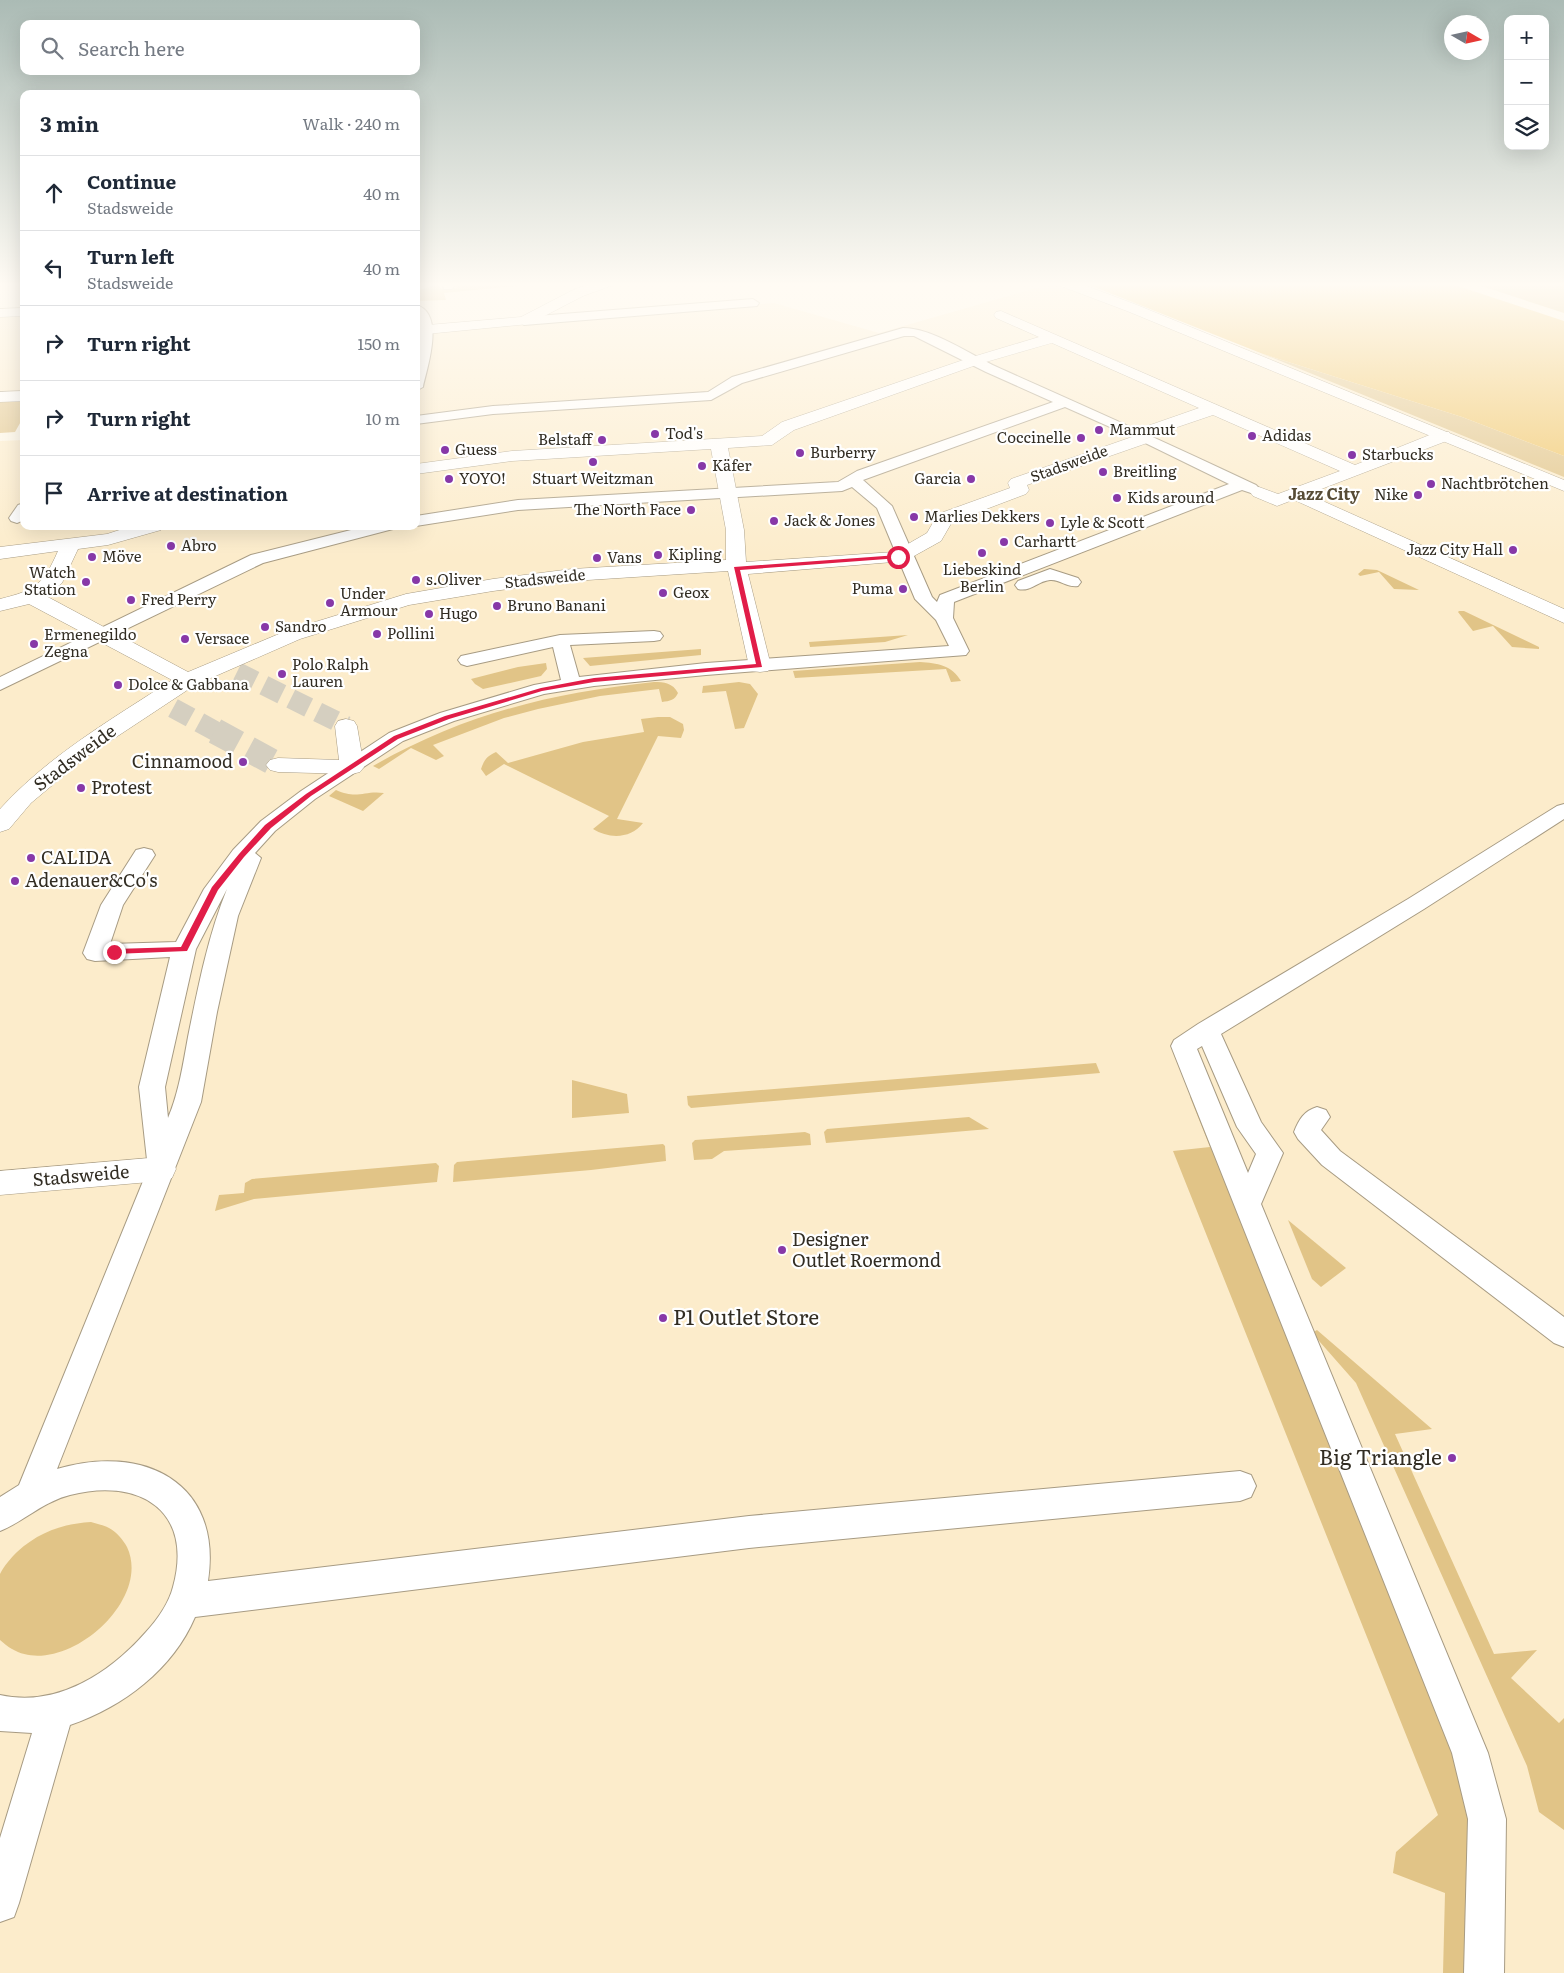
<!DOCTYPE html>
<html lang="en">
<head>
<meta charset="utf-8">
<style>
  :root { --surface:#fff; --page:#f2f2f3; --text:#1f2937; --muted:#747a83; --line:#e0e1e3 }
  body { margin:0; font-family:Literata,serif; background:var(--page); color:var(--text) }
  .controls { position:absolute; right:15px; top:15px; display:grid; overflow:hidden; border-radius:10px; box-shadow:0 5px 20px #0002 }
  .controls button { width:45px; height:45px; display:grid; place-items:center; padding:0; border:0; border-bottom:1px solid var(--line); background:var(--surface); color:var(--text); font:25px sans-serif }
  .compass { position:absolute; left:1444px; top:15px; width:45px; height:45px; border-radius:50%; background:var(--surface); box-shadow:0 5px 20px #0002; rotate:99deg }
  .stop { position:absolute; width:15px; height:15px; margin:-11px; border:4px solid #e11d48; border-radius:50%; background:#fff }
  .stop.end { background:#e11d48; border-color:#fff; box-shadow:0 1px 5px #0008 }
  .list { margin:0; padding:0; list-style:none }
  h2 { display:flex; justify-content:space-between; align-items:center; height:65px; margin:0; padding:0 20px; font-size:21px }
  h2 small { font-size:16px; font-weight:400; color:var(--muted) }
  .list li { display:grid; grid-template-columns:32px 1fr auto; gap:15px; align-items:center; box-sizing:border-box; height:75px; padding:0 20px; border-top:1px solid var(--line) }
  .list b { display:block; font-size:19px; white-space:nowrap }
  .list p { margin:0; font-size:16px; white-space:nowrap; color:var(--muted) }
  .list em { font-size:16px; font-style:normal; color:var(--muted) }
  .icon { flex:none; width:28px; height:28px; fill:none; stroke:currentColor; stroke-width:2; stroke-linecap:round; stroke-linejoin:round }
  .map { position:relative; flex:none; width:1564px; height:1973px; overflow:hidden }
  .search { position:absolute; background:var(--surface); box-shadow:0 5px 20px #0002; left:20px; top:20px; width:400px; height:55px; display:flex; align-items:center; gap:12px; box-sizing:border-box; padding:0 18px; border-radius:10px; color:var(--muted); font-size:19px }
  .panel { position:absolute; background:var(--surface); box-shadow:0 5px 20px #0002; left:20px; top:90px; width:400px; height:440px; border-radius:10px }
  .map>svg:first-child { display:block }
  .built { fill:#fceccb }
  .green { fill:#e1c487 }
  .water { fill:#f0c668 }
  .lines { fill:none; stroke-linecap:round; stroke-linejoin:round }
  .pedestrian-tunnel-far1 { stroke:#d5cfc0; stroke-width:20; stroke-dasharray:20 10; stroke-linecap:butt }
  .pedestrian-tunnel { stroke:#d5cfc0; stroke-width:26; stroke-dasharray:26 12; stroke-linecap:butt }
  .service-casing { stroke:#a79b83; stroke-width:2 }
  .pedestrian-casing { stroke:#a79b83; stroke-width:1 }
  .minor-casing { stroke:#a79b83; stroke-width:1 }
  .service { fill:#fff; fill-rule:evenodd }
  .pedestrian { fill:#fff; fill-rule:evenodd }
  .minor { fill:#fff; fill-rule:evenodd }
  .route { fill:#e11d48 }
  .poi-dot { fill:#8738a8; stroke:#fff; stroke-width:2 }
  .labels { text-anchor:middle; stroke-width:4.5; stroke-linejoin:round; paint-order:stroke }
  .far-poi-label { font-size:15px; fill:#322d23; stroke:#fff; text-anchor:start }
  .far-street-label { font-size:15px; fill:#322d23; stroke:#fff }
  .far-neighbourhood-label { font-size:16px; font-weight:bold; fill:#574c36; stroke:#fff }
  .street-label { font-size:18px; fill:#322d23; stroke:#fff }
  .poi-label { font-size:18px; fill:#322d23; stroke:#fff; text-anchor:start }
  .near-poi-label { font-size:21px; fill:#322d23; stroke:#fff; text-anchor:start }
</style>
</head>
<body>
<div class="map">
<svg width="1564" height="1973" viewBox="0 0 1564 1973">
  <rect width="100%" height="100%" fill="#fef7e7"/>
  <g class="built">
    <path d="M1054 283 1263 354 1564 474V1973H0V441L24 440V526H416V367L424 333 774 303 879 333Z"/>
    <path d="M24 310V391L20 393 0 395V311Z"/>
  </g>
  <g class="green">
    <path d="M455 282C489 285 522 282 556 282L444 293 446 300 416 301V291L439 284 441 289 457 288Z"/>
    <path d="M1469 282H1564V313Z"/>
    <path d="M1263 354 1462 417 1564 456V477Z"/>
    <path d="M24 399V416L15 432 0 433V400Z"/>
    <path d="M1364 569 1377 570 1419 590 1394 589 1379 572 1360 576 1358 574Z"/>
    <path d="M1459 611H1464L1539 647V649L1512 647 1493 626 1473 631 1458 612Z"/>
    <path d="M908 635 885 642 810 647 809 642Z"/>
    <path d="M701 649V655L590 666 583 658Z"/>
    <path d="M920 662C937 663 952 665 961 681L951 682 946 669 795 678 793 671Z"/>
    <path d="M546 663 547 669 541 676 483 689 475 684 471 679 518 667Z"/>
    <path d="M654 682C664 682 673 683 678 693 675 700 670 701 662 702L659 689 600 696 538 709 504 718 433 745 444 756 436 760 411 748 379 769 373 766C464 714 551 693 654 682Z"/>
    <path d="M739 682 750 684 758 694 744 728 735 729 726 691 702 693 703 686Z"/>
    <path d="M658 717H670L683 724 684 730 681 738 658 736 617 819 643 823C631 839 609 839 593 829L609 816 504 764 486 776 481 769C484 760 487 756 496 752L508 763 583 742 644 732 641 719Z"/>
    <path d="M336 790C358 800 364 790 384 793L363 811 329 796Z"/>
    <path d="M1096 1063 1100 1073 691 1108 688 1105 687 1096Z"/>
    <path d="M572 1080 627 1094 629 1113 572 1118Z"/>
    <path d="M1190 1097H1198L1450 1725 1474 1812 1471 1973H1443L1445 1893 1393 1873 1396 1852 1438 1815 1173 1151 1210 1147Z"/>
    <path d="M969 1117 989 1129 826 1143 824 1132 827 1129Z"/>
    <path d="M805 1132 810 1134 811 1145 724 1151 712 1159 694 1160 692 1143 695 1140Z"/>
    <path d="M663 1144 665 1146 666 1161 591 1170 453 1182 454 1165 457 1162Z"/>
    <path d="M436 1163 439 1166 437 1182 254 1199 215 1211 219 1195 244 1193 245 1183 252 1179Z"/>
    <path d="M1288 1220 1346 1268 1321 1287 1312 1279Z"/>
    <path d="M1317 1330 1432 1429 1395 1434 1494 1654 1537 1650 1511 1678 1559 1723 1564 1718V1830L1539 1812 1527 1766 1356 1383 1312 1333Z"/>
    <path d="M91 1522C97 1524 104 1525 109 1528 117 1532 123 1540 127 1547 153 1602 62 1679 12 1649 8 1647 4 1643 0 1640 0 1628 0 1583 0 1574 4 1566 11 1558 17 1552 39 1532 62 1524 91 1522Z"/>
  </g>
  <path class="water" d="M1082 282H1446L1564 321V456L1462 417 1263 354Z"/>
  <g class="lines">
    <g class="pedestrian-tunnel-far1">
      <path d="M237 672 346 726"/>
      <path d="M173 708 217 732"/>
    </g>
    <path class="pedestrian-tunnel" d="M215 731 278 765"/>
    <g class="service-casing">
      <g id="service">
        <path d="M441 282H453L454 286 452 289H444Z"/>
        <path d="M753 299 759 303 757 306 524 325 518 321 524 317Z"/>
        <path d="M416 305C446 313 427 368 423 387L416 391V358L420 334Z"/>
        <path d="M903 328C933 328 969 354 997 367 1084 406 1170 444 1256 485L1259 488 1256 491 1251 493 1242 490 954 602 953 618 969 651 966 655 706 675 594 686 544 694 454 721 403 741 315 799 275 831 255 853 261 858 238 916 217 1012 201 1102 57 1469C143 1443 223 1482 208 1581L749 1516 1240 1471 1251 1475 1256 1486 1251 1497 1240 1501 749 1548 195 1617C173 1669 123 1707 70 1725L19 1903 14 1917 0 1922V1838L32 1733 0 1731V1695C57 1708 110 1673 146 1632 157 1620 169 1603 173 1587 194 1511 140 1477 70 1495 42 1502 25 1521 0 1531V1497L19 1485 148 1169 139 1087 170 957 95 961 87 959 83 953 101 905 136 850 144 848 152 850 155 855 123 905 110 944 176 942 204 889 233 850 261 821 301 791 389 733 440 713 534 685 561 680 553 647 467 666 461 664 458 660 461 656 560 635 654 631 660 632 663 636 660 640 654 641 570 645 579 677 706 663 949 646 936 620 915 599 877 508 852 487 842 491 518 510 416 526V516L518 500 838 482 857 471 1053 402 986 372 914 336H904L742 383 711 400 493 414 416 424V416L493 406 708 392 732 377ZM1065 407 1137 439 1229 484 940 595 937 602 932 597 892 506 863 480ZM227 889C208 936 198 987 188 1037 183 1064 179 1092 168 1118L165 1087 196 949Z"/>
        <path d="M24 503V520L17 523 11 521 9 518 18 505Z"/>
        <path d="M367 526H395L393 529 263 563 0 690V677L251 555Z"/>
        <path d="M1050 569 1078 578 1081 582 1078 586C1067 588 1060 579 1050 580 1038 581 1031 592 1018 589L1015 585 1018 581Z"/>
        <path d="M1564 804V819L1424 909 1221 1034 1261 1122 1283 1153 1261 1204 1488 1753 1506 1819 1504 1973H1464L1468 1819 1452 1753 1171 1046 1174 1040 1198 1024 1408 899 1557 806ZM1202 1046 1237 1127 1256 1154 1248 1173 1197 1049Z"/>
        <path d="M1317 1107 1326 1110 1330 1117 1321 1130 1340 1151 1564 1317V1347L1554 1343 1322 1165 1298 1139 1294 1132C1299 1119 1304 1111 1317 1107Z"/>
      </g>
    </g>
    <g class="pedestrian-casing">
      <g id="pedestrian">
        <path d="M24 308V316L0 317V309Z"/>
        <path d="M1001 311 1355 465 1437 432H1449L1451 436 1449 440 1277 506 1253 496 1250 492 1253 488 1259 487 1278 494 1340 471 1213 415 1151 436 1152 438 1150 442 1027 485 1029 490 1026 494 952 522 941 541 905 561 748 574 771 666 768 671 760 672 752 671 749 666 728 571 572 581 493 591 409 605 300 639 195 685 86 757 31 803 9 829 0 832V809C48 756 112 719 172 680L29 604 0 611V599C36 590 43 585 58 551L0 559V547L107 534 132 526H163L161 530 108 545 78 549 62 583 46 596 188 672 286 631 406 594 493 579 572 569 726 560V530L711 449 512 461 416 474V464L512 451 762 436 782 422 969 358 1039 337 996 318 994 315 996 312ZM1052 343 1199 408 1133 431 1132 437 1011 479 1008 483 1010 488 938 514 927 533 894 552 746 562 744 530 728 448 772 445 794 430 979 364Z"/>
        <path d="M346 719 354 721 357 726 364 767 360 772 352 774 278 772 270 770 266 765 270 760 278 758 339 760 335 726 338 721Z"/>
        <path d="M161 1157 172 1160 176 1169 172 1178 161 1181 0 1195V1171Z"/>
      </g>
    </g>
    <g class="minor-casing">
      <g id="minor">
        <path d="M595 282H615L613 285 583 296 529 324 416 335V326L521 317 573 290Z"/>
        <path d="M1056 282H1076L1137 305 1564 480V491L1127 311 1058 285Z"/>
        <path d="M24 391V401L0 402V392Z"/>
        <path d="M1296 489 1564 609V623L1290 498 1287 494 1290 490Z"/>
      </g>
    </g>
    <use href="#service" class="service"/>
    <use href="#pedestrian" class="pedestrian"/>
    <use href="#minor" class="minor"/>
  </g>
  <linearGradient id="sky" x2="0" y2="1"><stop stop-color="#abbbb5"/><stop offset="0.51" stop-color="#fffbf4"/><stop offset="1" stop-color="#fffbf4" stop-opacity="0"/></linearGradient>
  <rect width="1564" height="558" fill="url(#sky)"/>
  <path class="route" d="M898 555 900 558 740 570 762 667 594 682 542 691 449 719 398 739 311 796 271 828 244 857 218 890 187 951 114 954 110 952 114 949 181 947 212 887 239 854 265 825 306 794 394 736 445 716 541 688 594 678 756 664 734 567Z"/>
  <g class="poi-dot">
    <circle cx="1099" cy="430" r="5"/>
    <circle cx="655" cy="434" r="5"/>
    <circle cx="1252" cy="436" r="5"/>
    <circle cx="1081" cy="438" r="5"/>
    <circle cx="602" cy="440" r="5"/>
    <circle cx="445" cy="450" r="5"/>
    <circle cx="800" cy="453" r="5"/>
    <circle cx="1352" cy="455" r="5"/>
    <circle cx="593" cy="462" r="5"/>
    <circle cx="702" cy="466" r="5"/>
    <circle cx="1103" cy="472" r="5"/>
    <circle cx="449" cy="479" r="5"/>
    <circle cx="971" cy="479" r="5"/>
    <circle cx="1431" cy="484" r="5"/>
    <circle cx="1418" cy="495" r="5"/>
    <circle cx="1117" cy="498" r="5"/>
    <circle cx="691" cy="510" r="5"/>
    <circle cx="914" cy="517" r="5"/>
    <circle cx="774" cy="521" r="5"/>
    <circle cx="1050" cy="523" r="5"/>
    <circle cx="1004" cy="542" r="5"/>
    <circle cx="171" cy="546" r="5"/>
    <circle cx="1513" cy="550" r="5"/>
    <circle cx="982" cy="553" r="5"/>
    <circle cx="658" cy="555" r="5"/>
    <circle cx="92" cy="557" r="5"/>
    <circle cx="597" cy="558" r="5"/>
    <circle cx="416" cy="580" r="5"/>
    <circle cx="86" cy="582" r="5"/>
    <circle cx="903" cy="589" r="5"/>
    <circle cx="663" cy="593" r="5"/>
    <circle cx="131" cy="600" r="5"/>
    <circle cx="330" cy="603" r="5"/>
    <circle cx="497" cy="606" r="5"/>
    <circle cx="429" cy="614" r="5"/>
    <circle cx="265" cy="627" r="5"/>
    <circle cx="377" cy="634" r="5"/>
    <circle cx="185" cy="639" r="5"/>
    <circle cx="34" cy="644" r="5"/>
    <circle cx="282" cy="674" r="5"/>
    <circle cx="118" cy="685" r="5"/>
    <circle cx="243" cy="762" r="5"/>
    <circle cx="81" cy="788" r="5"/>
    <circle cx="31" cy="858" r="5"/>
    <circle cx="15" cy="881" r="5"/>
    <circle cx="782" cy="1250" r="5"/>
    <circle cx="663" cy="1318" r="5"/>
    <circle cx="1452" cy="1458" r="5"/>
  </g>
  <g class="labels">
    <g class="far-poi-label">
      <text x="1109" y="435">Mammut</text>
      <text x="665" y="439">Tod's</text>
      <text x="1262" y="441">Adidas</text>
      <text x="1071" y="443" text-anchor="end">Coccinelle</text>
      <text x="592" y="445" text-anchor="end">Belstaff</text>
      <text x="455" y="455">Guess</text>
      <text x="810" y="458">Burberry</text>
      <text x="1362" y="460">Starbucks</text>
      <text x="712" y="471">Käfer</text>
      <text x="1113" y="477">Breitling</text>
      <text x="459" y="484">YOYO!</text>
      <text x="593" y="484" text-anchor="middle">Stuart Weitzman</text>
      <text x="961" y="484" text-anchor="end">Garcia</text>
      <text x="1441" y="489">Nachtbrötchen</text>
      <text x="1408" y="500" text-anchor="end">Nike</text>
      <text x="1127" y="503">Kids around</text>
      <text x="681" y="515" text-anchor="end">The North Face</text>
      <text x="924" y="522">Marlies Dekkers</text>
      <text x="784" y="526">Jack &amp; Jones</text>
      <text x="1060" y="528">Lyle &amp; Scott</text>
      <text x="1014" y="547">Carhartt</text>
      <text x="181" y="551">Abro</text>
      <text x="1503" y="555" text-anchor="end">Jazz City Hall</text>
      <text x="668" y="560">Kipling</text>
      <text x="102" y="562">Möve</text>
      <text x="607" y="563">Vans</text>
      <text x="982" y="575" text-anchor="middle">Liebeskind<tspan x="982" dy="17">Berlin</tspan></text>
      <text x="76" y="578" text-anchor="end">Watch<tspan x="76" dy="17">Station</tspan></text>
      <text x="426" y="585">s.Oliver</text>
      <text x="893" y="594" text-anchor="end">Puma</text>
      <text x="673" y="598">Geox</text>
      <text x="340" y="599">Under<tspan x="340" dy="17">Armour</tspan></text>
      <text x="141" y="605">Fred Perry</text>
      <text x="507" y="611">Bruno Banani</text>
      <text x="439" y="619">Hugo</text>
      <text x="275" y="632">Sandro</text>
      <text x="387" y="639">Pollini</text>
      <text x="44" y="640">Ermenegildo<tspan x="44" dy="17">Zegna</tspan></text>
      <text x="195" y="644">Versace</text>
      <text x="292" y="670">Polo Ralph<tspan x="292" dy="17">Lauren</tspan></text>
      <text x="128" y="690">Dolce &amp; Gabbana</text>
    </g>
    <g class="far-street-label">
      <text transform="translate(1069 464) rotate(-20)" y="5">Stadsweide</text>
      <text transform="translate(545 579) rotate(-6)" y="5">Stadsweide</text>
    </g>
    <g class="far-neighbourhood-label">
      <text x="1324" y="500">Jazz City</text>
    </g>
    <g class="street-label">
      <text transform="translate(75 758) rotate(-37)" y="6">Stadsweide</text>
      <text transform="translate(81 1176) rotate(-5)" y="6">Stadsweide</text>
    </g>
    <g class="poi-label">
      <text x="233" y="768" text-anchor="end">Cinnamood</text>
      <text x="91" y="794">Protest</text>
      <text x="41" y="864">CALIDA</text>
      <text x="25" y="887">Adenauer&amp;Co's</text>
      <text x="792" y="1246">Designer<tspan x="792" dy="21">Outlet Roermond</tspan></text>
    </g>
    <g class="near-poi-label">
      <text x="673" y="1325">P1 Outlet Store</text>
      <text x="1442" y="1465" text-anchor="end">Big Triangle</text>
    </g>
  </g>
</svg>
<div class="controls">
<button>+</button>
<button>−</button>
<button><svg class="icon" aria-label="layers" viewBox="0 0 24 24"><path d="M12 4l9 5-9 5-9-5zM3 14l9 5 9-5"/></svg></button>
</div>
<svg class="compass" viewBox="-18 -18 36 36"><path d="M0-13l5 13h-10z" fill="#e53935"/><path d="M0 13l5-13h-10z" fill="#747a83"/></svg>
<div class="stop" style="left:898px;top:557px"></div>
<div class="stop end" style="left:114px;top:952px"></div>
<div class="search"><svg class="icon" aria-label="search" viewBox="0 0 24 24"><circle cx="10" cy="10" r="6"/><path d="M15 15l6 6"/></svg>Search here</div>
<section class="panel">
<h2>3 min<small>Walk · 240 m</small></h2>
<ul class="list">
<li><svg class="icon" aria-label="ahead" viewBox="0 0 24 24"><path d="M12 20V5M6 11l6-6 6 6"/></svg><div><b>Continue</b><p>Stadsweide</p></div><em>40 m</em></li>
<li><svg class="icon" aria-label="left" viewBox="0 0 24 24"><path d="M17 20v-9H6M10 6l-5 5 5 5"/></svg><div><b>Turn left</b><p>Stadsweide</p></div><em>40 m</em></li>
<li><svg class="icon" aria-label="right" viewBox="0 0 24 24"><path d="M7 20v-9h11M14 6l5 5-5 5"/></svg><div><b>Turn right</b></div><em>150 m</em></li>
<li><svg class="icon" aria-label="right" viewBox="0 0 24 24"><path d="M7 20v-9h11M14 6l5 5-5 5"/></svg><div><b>Turn right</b></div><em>10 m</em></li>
<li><svg class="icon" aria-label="arrive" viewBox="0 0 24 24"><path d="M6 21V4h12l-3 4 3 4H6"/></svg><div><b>Arrive at destination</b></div></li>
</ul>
</section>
</div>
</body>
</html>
